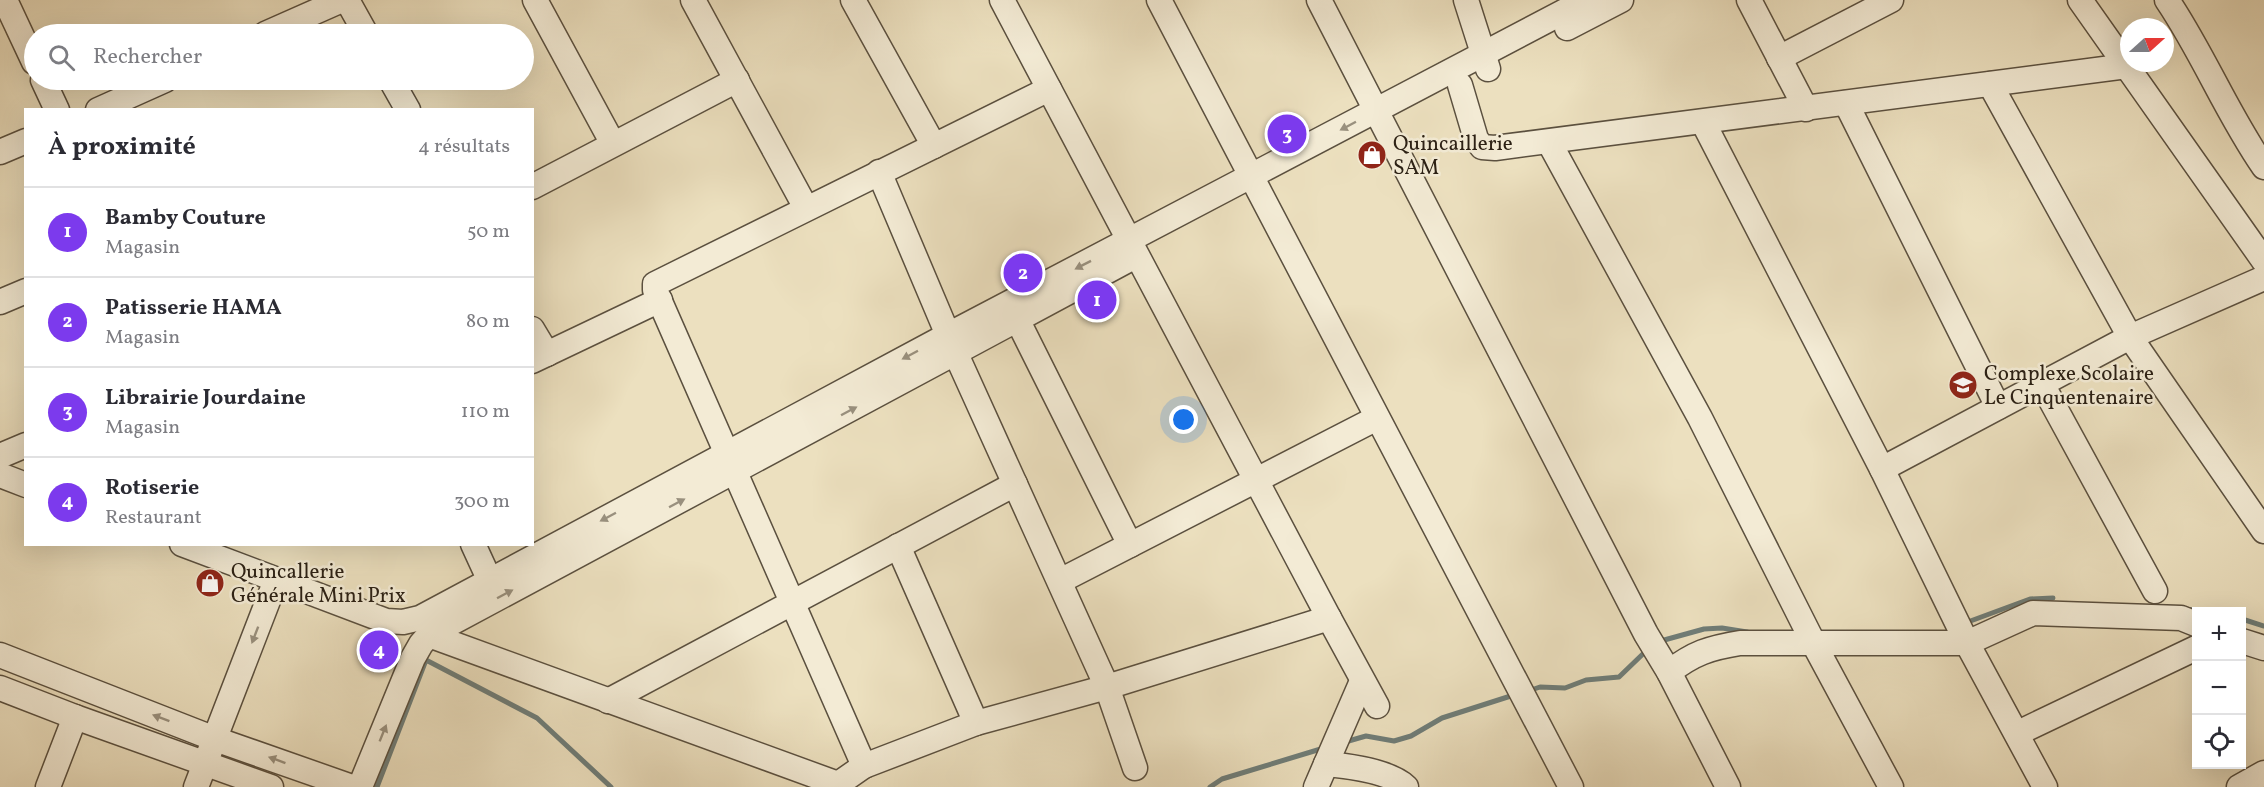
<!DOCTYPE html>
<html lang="fr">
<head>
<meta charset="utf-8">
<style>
  :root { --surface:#fff; --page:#f7f7f7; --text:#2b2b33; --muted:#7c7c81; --line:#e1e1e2; --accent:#7c3aed }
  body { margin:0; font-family:Vollkorn,serif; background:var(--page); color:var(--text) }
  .controls { position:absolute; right:18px; bottom:18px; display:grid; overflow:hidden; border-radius:0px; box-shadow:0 6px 24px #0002 }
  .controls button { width:54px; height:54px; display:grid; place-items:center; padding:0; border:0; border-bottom:2px solid var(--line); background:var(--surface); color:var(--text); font:30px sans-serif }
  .compass { position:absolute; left:2120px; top:18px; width:54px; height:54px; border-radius:50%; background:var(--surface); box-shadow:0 6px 24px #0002; rotate:69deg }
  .you { position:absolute; left:1184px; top:420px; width:21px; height:21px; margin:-15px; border:4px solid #fff; border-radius:50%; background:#1a73e8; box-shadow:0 0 0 9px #1a73e833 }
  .badge { display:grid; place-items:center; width:39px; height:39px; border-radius:50%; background:var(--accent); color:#fff; font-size:20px; font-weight:700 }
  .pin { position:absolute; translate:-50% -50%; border:3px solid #fff; box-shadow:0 2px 6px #0006 }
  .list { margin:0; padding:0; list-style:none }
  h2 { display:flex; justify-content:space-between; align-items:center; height:78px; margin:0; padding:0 24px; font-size:26px }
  h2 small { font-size:20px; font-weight:400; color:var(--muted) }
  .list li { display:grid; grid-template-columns:39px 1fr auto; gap:18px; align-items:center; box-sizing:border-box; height:90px; padding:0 24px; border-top:2px solid var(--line) }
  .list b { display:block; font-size:22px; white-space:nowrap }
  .list p { margin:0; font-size:20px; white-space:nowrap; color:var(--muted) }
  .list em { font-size:20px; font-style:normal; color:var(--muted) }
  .icon { flex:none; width:33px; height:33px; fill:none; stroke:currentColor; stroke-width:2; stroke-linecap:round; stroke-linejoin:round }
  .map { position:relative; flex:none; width:2264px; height:787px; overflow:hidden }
  .search { position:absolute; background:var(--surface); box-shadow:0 6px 24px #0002; left:24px; top:24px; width:510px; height:66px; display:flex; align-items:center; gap:15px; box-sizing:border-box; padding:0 21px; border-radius:33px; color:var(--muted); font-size:22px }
  .panel { position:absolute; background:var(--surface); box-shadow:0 6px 24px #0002; left:24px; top:108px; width:510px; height:438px; border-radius:0px }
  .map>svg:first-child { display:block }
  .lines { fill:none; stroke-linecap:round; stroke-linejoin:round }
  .stream { stroke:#6f7d78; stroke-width:5 }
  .minor-casing { stroke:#5b503f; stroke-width:27 }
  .minor { stroke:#f3ebd5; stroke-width:24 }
  .oneway { fill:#99907e }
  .labels { text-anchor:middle; stroke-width:5; stroke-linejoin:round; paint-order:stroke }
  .poi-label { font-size:21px; fill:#2b2014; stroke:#f3ebd5; text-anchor:start }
</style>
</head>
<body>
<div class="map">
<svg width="2264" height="787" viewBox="0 0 2264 787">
  <rect width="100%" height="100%" fill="#ece0bf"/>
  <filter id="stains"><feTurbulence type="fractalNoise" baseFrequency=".00333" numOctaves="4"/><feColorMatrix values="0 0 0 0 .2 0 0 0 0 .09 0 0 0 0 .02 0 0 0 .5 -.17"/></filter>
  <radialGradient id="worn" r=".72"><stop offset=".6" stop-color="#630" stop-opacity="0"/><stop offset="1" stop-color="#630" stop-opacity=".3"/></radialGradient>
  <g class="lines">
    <g class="stream">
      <path d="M2185 609 2210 612"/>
      <path d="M2242 619 2264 626"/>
      <path d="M1965 623 2030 599 2053 598"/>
      <path d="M1657 642 1704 629 1722 628 1747 632"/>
      <path d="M1528 691 1540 687 1565 688 1586 680 1619 677 1647 650"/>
      <path d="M1345 742 1366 736 1394 741 1411 736 1442 718 1517 694"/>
      <path d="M377 787 426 660 537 718 611 787"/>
      <path d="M1210 787 1222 779 1324 748"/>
    </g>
    <g class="minor-casing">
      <g id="minor">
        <path d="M5 0 34 62"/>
        <path d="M347 0 366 34"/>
        <path d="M535 0 613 144"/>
        <path d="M693 0 806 208"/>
        <path d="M853 0 934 146"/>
        <path d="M1002 0 1329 618 1377 706"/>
        <path d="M1159 0 1571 787"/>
        <path d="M1319 0 1646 634 1669 672 1728 787"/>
        <path d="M1466 0 1488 69"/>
        <path d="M1749 0 1806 109"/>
        <path d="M2080 0 2264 261"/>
        <path d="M2167 0C2203 53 2227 114 2264 167"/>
        <path d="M1567 28 1621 0"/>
        <path d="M265 34 342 0"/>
        <path d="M1779 58 1891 0"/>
        <path d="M43 80 57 110"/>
        <path d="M391 80 408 110"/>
        <path d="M1990 84 2130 337 2264 531"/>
        <path d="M1460 85 1476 139 1482 147 1495 148 2127 66"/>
        <path d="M1846 103 1998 407"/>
        <path d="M98 110 165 80"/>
        <path d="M1703 122 1882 469 1967 643 2045 787"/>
        <path d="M1549 142 1700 418 1814 644 1891 787"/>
        <path d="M0 152 26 141"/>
        <path d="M879 172 956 354 1107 687 1135 768"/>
        <path d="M532 187 737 80"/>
        <path d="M0 302 26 291"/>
        <path d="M1018 321 1130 545"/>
        <path d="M532 329 547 354"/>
        <path d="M532 361 660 300"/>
        <path d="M2042 384 2155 591"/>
        <path d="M0 456 26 445"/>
        <path d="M1882 469 2130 337 2264 278"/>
        <path d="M0 475 26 485"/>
        <path d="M182 544 386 621 403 622 420 618 948 335 1586 0"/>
        <path d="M473 544 490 581"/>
        <path d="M898 546 976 723"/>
        <path d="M1060 581 1377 418"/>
        <path d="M429 635 838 784"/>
        <path d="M2242 641 2264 648"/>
        <path d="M0 655 215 739 352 787"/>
        <path d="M1669 672C1694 653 1709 648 1740 643H1967L2033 613 2181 618 2196 624"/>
        <path d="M0 688 75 717 271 787"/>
        <path d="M608 701 1015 484"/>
        <path d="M2018 733 2196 648"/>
        <path d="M1326 764C1348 766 1390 771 1406 787"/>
        <path d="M864 766 655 290V284L1049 89"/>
        <path d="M838 784 864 766 976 723 1107 687 1329 618"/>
        <path d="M48 787 75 717"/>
        <path d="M196 787 276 580"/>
        <path d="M360 787 413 658 421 644 429 635 1128 260"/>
        <path d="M1316 787 1362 681"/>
        <path d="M2239 787 2264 773"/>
      </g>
    </g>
    <use href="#minor" class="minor"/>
  </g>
  <defs><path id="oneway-solid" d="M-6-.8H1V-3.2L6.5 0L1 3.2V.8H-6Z" transform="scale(1.5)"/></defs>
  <g class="oneway">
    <use href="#oneway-solid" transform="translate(1348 126) rotate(152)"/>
    <use href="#oneway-solid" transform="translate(1083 265) rotate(153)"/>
    <use href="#oneway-solid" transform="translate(910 355) rotate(152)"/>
    <use href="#oneway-solid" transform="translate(849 411) rotate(-28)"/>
    <use href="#oneway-solid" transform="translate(677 503) rotate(-28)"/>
    <use href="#oneway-solid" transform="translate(608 517) rotate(152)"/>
    <use href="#oneway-solid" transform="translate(505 594) rotate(-28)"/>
    <use href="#oneway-solid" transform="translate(255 635) rotate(111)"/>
    <use href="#oneway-solid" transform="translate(161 718) rotate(-159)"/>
    <use href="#oneway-solid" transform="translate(383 733) rotate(-68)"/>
    <use href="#oneway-solid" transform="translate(277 760) rotate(-160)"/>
  </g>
  <defs>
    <g id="shop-disc" transform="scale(1.5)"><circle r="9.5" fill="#8f2418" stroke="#f3ebd5"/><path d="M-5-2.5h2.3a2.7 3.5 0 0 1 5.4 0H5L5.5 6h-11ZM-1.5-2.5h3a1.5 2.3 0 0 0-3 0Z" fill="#fff"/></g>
    <g id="school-disc" transform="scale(1.5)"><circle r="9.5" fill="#8f2418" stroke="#f3ebd5"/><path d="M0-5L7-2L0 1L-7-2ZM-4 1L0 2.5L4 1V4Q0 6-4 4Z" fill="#fff"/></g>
  </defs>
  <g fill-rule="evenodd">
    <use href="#shop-disc" x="1372" y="155"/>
    <use href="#school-disc" x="1963" y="385"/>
    <use href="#shop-disc" x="210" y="583"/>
  </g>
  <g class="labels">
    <g class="poi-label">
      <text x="1393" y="150">Quincaillerie<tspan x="1393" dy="24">SAM</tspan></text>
      <text x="1984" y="380">Complexe Scolaire<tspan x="1984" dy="24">Le Cinquentenaire</tspan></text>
      <text x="231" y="578">Quincallerie<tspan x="231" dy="24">Générale Mini Prix</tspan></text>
    </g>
  </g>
  <rect width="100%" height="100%" filter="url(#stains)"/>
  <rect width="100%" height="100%" fill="url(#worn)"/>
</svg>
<div class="controls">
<button>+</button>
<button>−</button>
<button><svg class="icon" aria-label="locate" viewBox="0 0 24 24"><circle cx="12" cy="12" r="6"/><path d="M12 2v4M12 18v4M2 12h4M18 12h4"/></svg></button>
</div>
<svg class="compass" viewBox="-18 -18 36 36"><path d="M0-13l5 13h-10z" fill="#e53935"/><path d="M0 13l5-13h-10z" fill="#7c7c81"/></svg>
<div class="you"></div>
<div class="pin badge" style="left:1097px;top:300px">1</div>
<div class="pin badge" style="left:1023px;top:273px">2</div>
<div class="pin badge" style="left:1287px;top:134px">3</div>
<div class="pin badge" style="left:379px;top:650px">4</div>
<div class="search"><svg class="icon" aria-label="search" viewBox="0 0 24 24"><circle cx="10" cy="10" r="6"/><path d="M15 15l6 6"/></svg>Rechercher</div>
<section class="panel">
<h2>À proximité<small>4 résultats</small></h2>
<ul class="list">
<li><span class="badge">1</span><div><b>Bamby Couture</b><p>Magasin</p></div><em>50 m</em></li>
<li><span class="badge">2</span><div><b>Patisserie HAMA</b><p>Magasin</p></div><em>80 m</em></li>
<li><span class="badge">3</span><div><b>Librairie Jourdaine</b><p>Magasin</p></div><em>110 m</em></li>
<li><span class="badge">4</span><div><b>Rotiserie</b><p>Restaurant</p></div><em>300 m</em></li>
</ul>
</section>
</div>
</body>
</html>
